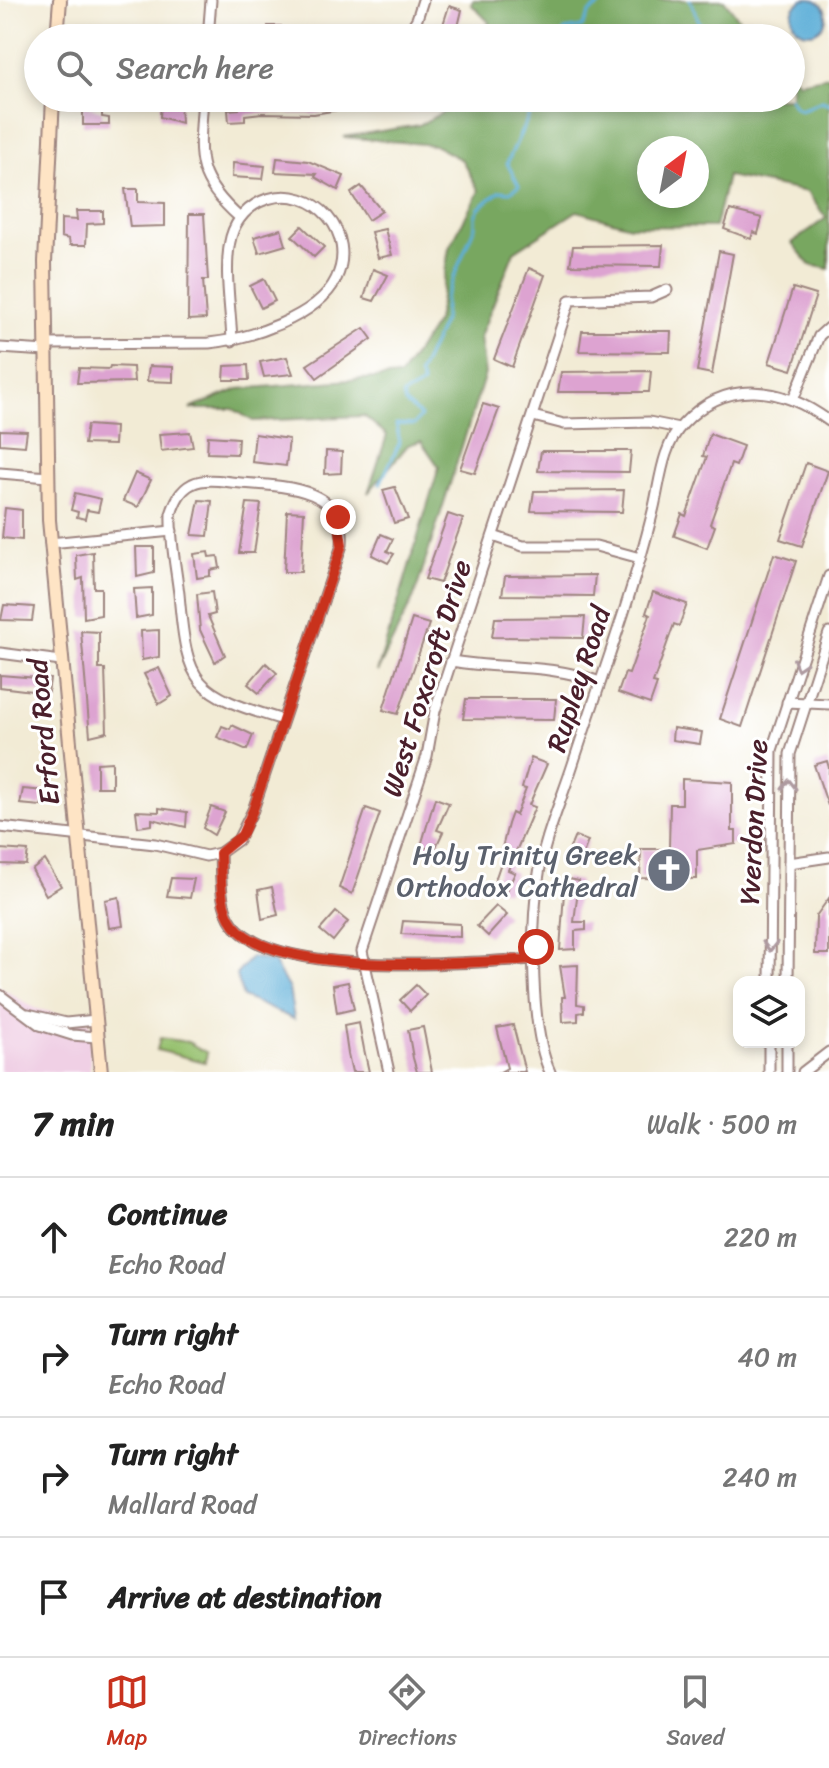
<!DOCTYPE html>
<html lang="en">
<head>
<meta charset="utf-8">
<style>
  :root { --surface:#fff; --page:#f6f6f6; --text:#222; --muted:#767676; --line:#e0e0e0; --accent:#c8321e }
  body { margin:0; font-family:Sriracha,sans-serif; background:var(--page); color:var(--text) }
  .controls { position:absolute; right:24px; bottom:24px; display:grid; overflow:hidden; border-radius:16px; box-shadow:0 4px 12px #0003 }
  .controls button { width:72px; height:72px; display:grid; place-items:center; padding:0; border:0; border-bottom:2px solid var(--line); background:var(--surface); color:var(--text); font:40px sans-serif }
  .compass { position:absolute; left:637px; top:136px; width:72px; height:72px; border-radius:50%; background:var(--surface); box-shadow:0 4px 12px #0003; rotate:32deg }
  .stop { position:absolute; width:24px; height:24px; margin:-18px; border:6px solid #c8321e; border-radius:50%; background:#fff }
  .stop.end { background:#c8321e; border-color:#fff; box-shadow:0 2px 8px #0008 }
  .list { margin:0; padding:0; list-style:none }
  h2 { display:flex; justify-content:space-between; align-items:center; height:104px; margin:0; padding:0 32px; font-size:34px }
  h2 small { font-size:26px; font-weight:400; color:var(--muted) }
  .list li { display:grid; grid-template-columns:52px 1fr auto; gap:24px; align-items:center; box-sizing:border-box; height:120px; padding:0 32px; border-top:2px solid var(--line) }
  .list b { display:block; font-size:30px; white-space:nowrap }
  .list p { margin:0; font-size:26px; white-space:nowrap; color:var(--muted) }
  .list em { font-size:26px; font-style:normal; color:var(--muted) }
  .icon { flex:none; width:44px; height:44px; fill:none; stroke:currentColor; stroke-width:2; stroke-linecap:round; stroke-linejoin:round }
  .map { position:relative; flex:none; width:829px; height:1072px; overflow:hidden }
  .search { position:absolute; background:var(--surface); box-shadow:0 4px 12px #0003; left:24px; right:24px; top:24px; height:88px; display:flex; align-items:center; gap:20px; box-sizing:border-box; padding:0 28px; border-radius:44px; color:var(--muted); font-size:30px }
  .sheet { height:584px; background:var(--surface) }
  nav { display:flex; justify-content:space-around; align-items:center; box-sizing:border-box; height:112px; border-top:2px solid var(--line); background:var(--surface); font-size:22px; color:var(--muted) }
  nav a { display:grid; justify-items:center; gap:4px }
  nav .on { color:var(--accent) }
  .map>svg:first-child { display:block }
  .built { fill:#f0d0e5 }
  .green { fill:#96c16e; stroke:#70704c; stroke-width:2 }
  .forest { fill:#78a761; stroke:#616346; stroke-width:2; fill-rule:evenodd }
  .water { fill:#5dafd8; stroke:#546782; stroke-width:2 }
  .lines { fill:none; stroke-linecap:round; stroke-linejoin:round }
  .stream { stroke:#5dafd8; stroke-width:3 }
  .building { fill:#dda3d1 }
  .street-casing { stroke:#9e8580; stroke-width:13 }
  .secondary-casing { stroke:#9e8580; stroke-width:16 }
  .street { stroke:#fff; stroke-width:9 }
  .secondary { stroke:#fee4c5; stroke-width:12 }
  .oneway { stroke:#ae9aa0 }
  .route { stroke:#c8321e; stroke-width:10 }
  .labels { text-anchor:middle; stroke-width:6; stroke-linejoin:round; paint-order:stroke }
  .street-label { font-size:28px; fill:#4a1f2b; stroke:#fff }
  .worship-label { font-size:28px; fill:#5b616d; stroke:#fff; text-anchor:end }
</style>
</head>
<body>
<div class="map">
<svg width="829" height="1072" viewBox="0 0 829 1072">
  <rect width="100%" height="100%" fill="#fff"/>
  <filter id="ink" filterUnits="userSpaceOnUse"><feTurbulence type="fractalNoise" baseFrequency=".0125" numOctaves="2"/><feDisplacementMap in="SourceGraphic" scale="16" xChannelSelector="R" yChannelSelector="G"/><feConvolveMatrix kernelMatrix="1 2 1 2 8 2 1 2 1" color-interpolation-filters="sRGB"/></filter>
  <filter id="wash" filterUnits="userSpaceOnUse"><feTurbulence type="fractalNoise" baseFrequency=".006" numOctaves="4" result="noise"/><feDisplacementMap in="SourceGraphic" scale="32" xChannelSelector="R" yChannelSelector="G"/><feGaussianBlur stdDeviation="1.8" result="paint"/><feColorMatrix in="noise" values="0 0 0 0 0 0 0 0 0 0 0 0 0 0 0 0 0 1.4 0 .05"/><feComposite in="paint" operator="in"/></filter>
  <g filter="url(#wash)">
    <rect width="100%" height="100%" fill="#f2ebd5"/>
    <path class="built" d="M0 987 34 1008 90 1022V1072H0Z"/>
    <path class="green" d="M160 1038 188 1042 207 1053 205 1062 157 1050Z"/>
    <g class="forest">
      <path d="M473 0H724L754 38H485L489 22 471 4Z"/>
      <path d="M791 75 799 82 829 76V269L810 265 792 243 826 218 807 192 727 176 715 227 630 226 577 211 514 252 480 337 485 374 414 597 377 672 439 467 421 441 408 445 368 493 387 435 364 416 253 421 233 409H190L238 389 400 376 437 321 449 248 479 191 462 160 434 145 343 137 419 125 470 98H791ZM649 148H697V196H649Z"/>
    </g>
    <g class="water">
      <circle cx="809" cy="16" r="17"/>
      <path d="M251 957 273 962 289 989 294 1019 243 997 236 975Z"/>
    </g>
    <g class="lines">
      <g class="stream">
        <path d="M690 0 706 38"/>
        <path d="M559 38 565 30 582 27 590 12 608 0"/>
        <path d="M790 98 794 106 801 110 822 101 829 104"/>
        <path d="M380 484 400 442 396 424 414 425 421 416 405 403 403 395 423 384 419 374 444 320 445 298 475 226V216L479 208 500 191 510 192 519 186 507 163 537 98"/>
      </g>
    </g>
    <g id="blocks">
      <g class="building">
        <path d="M449 6 462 10 458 27 468 30 466 37 441 31Z"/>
        <path d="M268 26H281L282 31 290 32V38H240V28L268 30Z"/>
        <path d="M288 98V101L397 99 368 109 367 105 314 114 262 113 245 115V121L229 122 228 110 239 109 240 102Z"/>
        <path d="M161 103H180L181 123 160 117Z"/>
        <path d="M83 105 102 111V117L109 118V125H83Z"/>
        <path d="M277 158 308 161 344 176 338 190 315 177 317 174 275 172Z"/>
        <path d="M233 163 265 166 263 179 232 177Z"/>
        <path d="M361 186 382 211 368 220 351 193Z"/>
        <path d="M125 189H138V202L165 203V226L130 227Z"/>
        <path d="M730 210 762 218 758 234 753 232 751 239 724 229Z"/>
        <path d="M76 211H103V223L87 224 86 245H70L69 239 61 237V219L77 220Z"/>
        <path d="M189 214H204L208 280H203L206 319 188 320Z"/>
        <path d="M302 226 324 247 314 257 292 236Z"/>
        <path d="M281 229 286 245 259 253 254 237Z"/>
        <path d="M385 229 392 255 378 258 371 232Z"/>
        <path d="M663 245 661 266 570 265 573 246Z"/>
        <path d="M719 251 733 254 712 374 697 371Z"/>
        <path d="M529 268 545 275 512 367 494 359Z"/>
        <path d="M373 269 388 275 374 301 364 298Z"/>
        <path d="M264 279 275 301 261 308 250 286Z"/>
        <path d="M793 288 816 295 792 370 769 363Z"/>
        <path d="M364 328 372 339 317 378 307 365Z"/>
        <path d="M582 331H671L670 352 579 351Z"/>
        <path d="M287 357 293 374 264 377 260 362Z"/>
        <path d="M248 365 249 380H224L225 366Z"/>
        <path d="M110 366 133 367 134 382 77 383 79 368 109 369Z"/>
        <path d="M149 366 173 367V382L147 381Z"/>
        <path d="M651 371 649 392H558L561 372Z"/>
        <path d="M483 404 499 409 475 473 460 469Z"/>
        <path d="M87 425 115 427 114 445 84 444Z"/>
        <path d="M0 430 27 431 25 446 0 444Z"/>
        <path d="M190 432 193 447 161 451 159 434Z"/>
        <path d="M255 434 289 439 286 466 252 462Z"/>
        <path d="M710 434 743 446 736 466 731 464 710 524 715 526 707 548 674 536 682 514 686 516 707 457 703 456Z"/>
        <path d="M208 436 238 438 237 454 207 453Z"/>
        <path d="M326 451 342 452 341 473 325 474Z"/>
        <path d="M541 451H631L629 472 538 471Z"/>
        <path d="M806 463 828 471 802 546 780 539Z"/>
        <path d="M135 473 151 480 138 507 123 501Z"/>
        <path d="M395 487 408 519 394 523 383 490Z"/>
        <path d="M624 490 622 512 531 511 534 491Z"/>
        <path d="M75 493 101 499 98 512 87 510 85 519 77 517 78 512 71 510Z"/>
        <path d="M199 500 212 501 208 536 192 535Z"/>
        <path d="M247 503 261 504 254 553H239Z"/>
        <path d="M5 508 22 510V540L2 538Z"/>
        <path d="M287 511 304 512 301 572H284Z"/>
        <path d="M448 514 463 519 440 583 425 579Z"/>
        <path d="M381 534 393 539 387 551 394 554 388 563 372 555Z"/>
        <path d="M136 547H154V573L137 577Z"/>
        <path d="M93 552 94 588H101V615L84 618 83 578 77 580 76 555Z"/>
        <path d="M208 552 209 557 218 556 220 568 210 570V576L197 578 194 554Z"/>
        <path d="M774 554 796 561 742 727 720 719Z"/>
        <path d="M595 575 593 596 502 595 505 576Z"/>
        <path d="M152 588V615L136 618 134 589Z"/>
        <path d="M212 592 215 614 208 616 225 655 215 662 200 630 197 594Z"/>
        <path d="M653 592 687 604 679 626 674 624 653 683 657 684 650 704 618 693 625 673 629 674 650 615 646 613Z"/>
        <path d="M4 605 34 607 32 621 1 620Z"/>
        <path d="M585 617 583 638 492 637 495 618Z"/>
        <path d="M412 619 429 624 398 714 383 710Z"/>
        <path d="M159 630V657L142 660 141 631Z"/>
        <path d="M81 631 99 632V669H105L107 732 90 736Z"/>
        <path d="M266 663 277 673 259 693 248 684Z"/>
        <path d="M159 668 172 696 159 704 144 674Z"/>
        <path d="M0 675 50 679 48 693 0 687Z"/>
        <path d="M466 699H556L554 720 463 719Z"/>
        <path d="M232 725 253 735 247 750 217 737 222 726 230 729Z"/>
        <path d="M673 728 702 732 700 744 672 740Z"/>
        <path d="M531 758 547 764 529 805 535 807 508 870 515 873 506 892 493 886 504 854 501 852 508 824 512 813 516 815 526 789 522 788Z"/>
        <path d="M827 761 829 768 828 806 814 765Z"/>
        <path d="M112 762V787H97V763Z"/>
        <path d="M682 779 732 782V831H736V844L697 850V879L640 878 641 849H669L670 804H682Z"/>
        <path d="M23 789 45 791 41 806 20 804Z"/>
        <path d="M435 798 449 803 437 830 443 832 434 851 421 846Z"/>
        <path d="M211 807 225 812 214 835 203 828Z"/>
        <path d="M159 808 187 812 186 827 152 819V825L138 827 136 811 159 812Z"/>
        <path d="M366 808 380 813 352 894 339 888Z"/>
        <path d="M575 836 588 841 579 864 565 860Z"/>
        <path d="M0 849 28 851 26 865 0 864Z"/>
        <path d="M45 860 61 886 46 895 32 870Z"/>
        <path d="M171 878 194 879 190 898 167 896Z"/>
        <path d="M565 878 579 881 574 922H586V930L575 931V949L560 950Z"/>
        <path d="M272 887 278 915 262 919 258 890Z"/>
        <path d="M119 897 123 926 109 928 105 900Z"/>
        <path d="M829 898V954H815L816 916Z"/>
        <path d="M496 906 507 915 488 936 477 926Z"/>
        <path d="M336 912 348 922 333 941 320 930Z"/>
        <path d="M403 921 460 924V937L401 934Z"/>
        <path d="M578 965 577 1004 584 1005V1012L578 1013V1021L563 1022 562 997H565L560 966Z"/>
        <path d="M348 982 354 1009 337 1013 333 985Z"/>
        <path d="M416 985 426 995 410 1011 400 1000Z"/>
        <path d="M359 1023 364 1049 369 1072H352L348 1054 344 1026Z"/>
        <path d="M513 1025 525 1072H500L507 1068 497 1028Z"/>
        <path d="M423 1027 432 1072H417L413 1058 408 1030Z"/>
      </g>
    </g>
  </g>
  <g filter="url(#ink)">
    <use href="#blocks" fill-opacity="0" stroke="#9e8580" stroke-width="2"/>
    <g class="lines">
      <g class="street-casing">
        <g id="street">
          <path d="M208 38 211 0"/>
          <path d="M405 38 417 19 423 0"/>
          <path d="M203 98C199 157 193 176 240 218"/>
          <path d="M46 344 209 343C248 339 318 317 336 279 358 234 315 184 267 199 249 205 236 219 231 237 223 268 231 309 232 341"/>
          <path d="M0 348 46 351"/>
          <path d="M793 400 819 336 829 327"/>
          <path d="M533 416 564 424 649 422 679 428"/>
          <path d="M0 473 48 477"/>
          <path d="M493 536 523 546H596L640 558"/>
          <path d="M50 543 172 531"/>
          <path d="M0 653 61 661"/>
          <path d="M451 661C505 670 546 663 600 682"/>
          <path d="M787 702 829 704"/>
          <path d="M0 827 155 844 206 856 220 853 238 840 253 810 342 545C347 487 284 486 241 483 225 482 207 477 192 484 180 490 175 502 171 514 170 541 176 568 179 594 187 687 194 693 283 720"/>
          <path d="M220 853C221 875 219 906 233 924 276 980 469 962 536 959"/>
          <path d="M789 863 829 857"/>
          <path d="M770 982 772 750 829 576"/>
          <path d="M788 982 790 754 829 633"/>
          <path d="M0 995 40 1025 72 1035 96 1037"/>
          <path d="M28 1014 66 1023 96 1020"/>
          <path d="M389 1072 362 951 427 756 435 711 570 300 651 297 667 290"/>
          <path d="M550 1072C530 1029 531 928 538 880 543 841 561 801 573 764 600 681 631 599 652 515 660 486 661 447 683 424 726 378 782 386 829 421"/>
          <path d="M769 1072V1042"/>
          <path d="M787 1072V1042"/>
          <path d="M803 1072 829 1052"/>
        </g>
      </g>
      <g class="secondary-casing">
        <g id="secondary">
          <path d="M57 38 60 0"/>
          <path d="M53 98 45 262 49 520 101 1072"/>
        </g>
      </g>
      <use href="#street" class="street"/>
      <use href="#secondary" class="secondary"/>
    </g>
    <defs><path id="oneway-chevron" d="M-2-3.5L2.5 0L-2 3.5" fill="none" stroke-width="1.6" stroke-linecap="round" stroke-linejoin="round" transform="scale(2)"/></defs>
    <g class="oneway">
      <use href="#oneway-chevron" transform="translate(799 665) rotate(108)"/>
      <use href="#oneway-chevron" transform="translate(789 785) rotate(-90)"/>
      <use href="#oneway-chevron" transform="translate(770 946) rotate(91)"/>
    </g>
  </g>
  <g class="lines" filter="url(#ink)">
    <path class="route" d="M338 517 342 545 253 810 242 835 220 853C221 875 219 906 233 924 276 980 469 962 536 959V947"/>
  </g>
  <defs>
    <g id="church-disc" transform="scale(2.3)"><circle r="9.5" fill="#6b7280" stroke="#fff"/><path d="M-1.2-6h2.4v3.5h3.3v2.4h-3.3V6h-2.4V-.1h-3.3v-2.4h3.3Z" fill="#fff"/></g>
  </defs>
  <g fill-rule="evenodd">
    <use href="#church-disc" x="669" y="870"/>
  </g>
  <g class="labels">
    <g class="street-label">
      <text transform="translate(426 678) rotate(-73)" y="10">West Foxcroft Drive</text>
      <text transform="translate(578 679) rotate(-72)" y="10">Rupley Road</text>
      <text transform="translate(43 732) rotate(-95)" y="10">Erford Road</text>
      <text transform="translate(753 822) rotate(-87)" y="10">Yverdon Drive</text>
    </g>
    <g class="worship-label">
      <text x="638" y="864">Holy Trinity Greek<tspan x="638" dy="32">Orthodox Cathedral</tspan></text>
    </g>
  </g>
</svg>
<div class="controls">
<button><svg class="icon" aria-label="layers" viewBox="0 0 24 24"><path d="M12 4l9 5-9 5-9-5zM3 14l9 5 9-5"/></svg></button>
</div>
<svg class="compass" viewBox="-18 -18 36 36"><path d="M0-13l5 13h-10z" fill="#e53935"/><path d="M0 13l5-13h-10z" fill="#767676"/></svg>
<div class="stop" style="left:536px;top:947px"></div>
<div class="stop end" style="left:338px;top:517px"></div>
<div class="search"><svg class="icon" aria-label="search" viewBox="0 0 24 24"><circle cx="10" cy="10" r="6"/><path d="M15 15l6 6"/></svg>Search here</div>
</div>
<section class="sheet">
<h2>7 min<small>Walk · 500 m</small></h2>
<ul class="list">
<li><svg class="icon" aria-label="ahead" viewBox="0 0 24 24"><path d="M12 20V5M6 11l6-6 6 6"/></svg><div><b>Continue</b><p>Echo Road</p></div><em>220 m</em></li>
<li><svg class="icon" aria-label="right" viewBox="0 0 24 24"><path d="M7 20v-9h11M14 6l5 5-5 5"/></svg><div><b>Turn right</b><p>Echo Road</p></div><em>40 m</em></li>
<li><svg class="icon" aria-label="right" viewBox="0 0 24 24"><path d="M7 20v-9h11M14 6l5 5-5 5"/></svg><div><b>Turn right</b><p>Mallard Road</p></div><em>240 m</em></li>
<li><svg class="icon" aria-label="arrive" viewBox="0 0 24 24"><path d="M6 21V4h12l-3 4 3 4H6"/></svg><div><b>Arrive at destination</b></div></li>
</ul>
</section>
<nav>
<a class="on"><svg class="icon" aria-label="map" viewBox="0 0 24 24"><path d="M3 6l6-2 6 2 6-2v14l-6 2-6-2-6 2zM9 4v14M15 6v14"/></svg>Map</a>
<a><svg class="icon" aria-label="directions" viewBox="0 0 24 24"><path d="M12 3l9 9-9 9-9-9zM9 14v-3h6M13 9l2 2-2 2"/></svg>Directions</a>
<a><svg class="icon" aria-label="saved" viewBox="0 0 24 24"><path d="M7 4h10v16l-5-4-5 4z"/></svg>Saved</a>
</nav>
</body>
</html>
